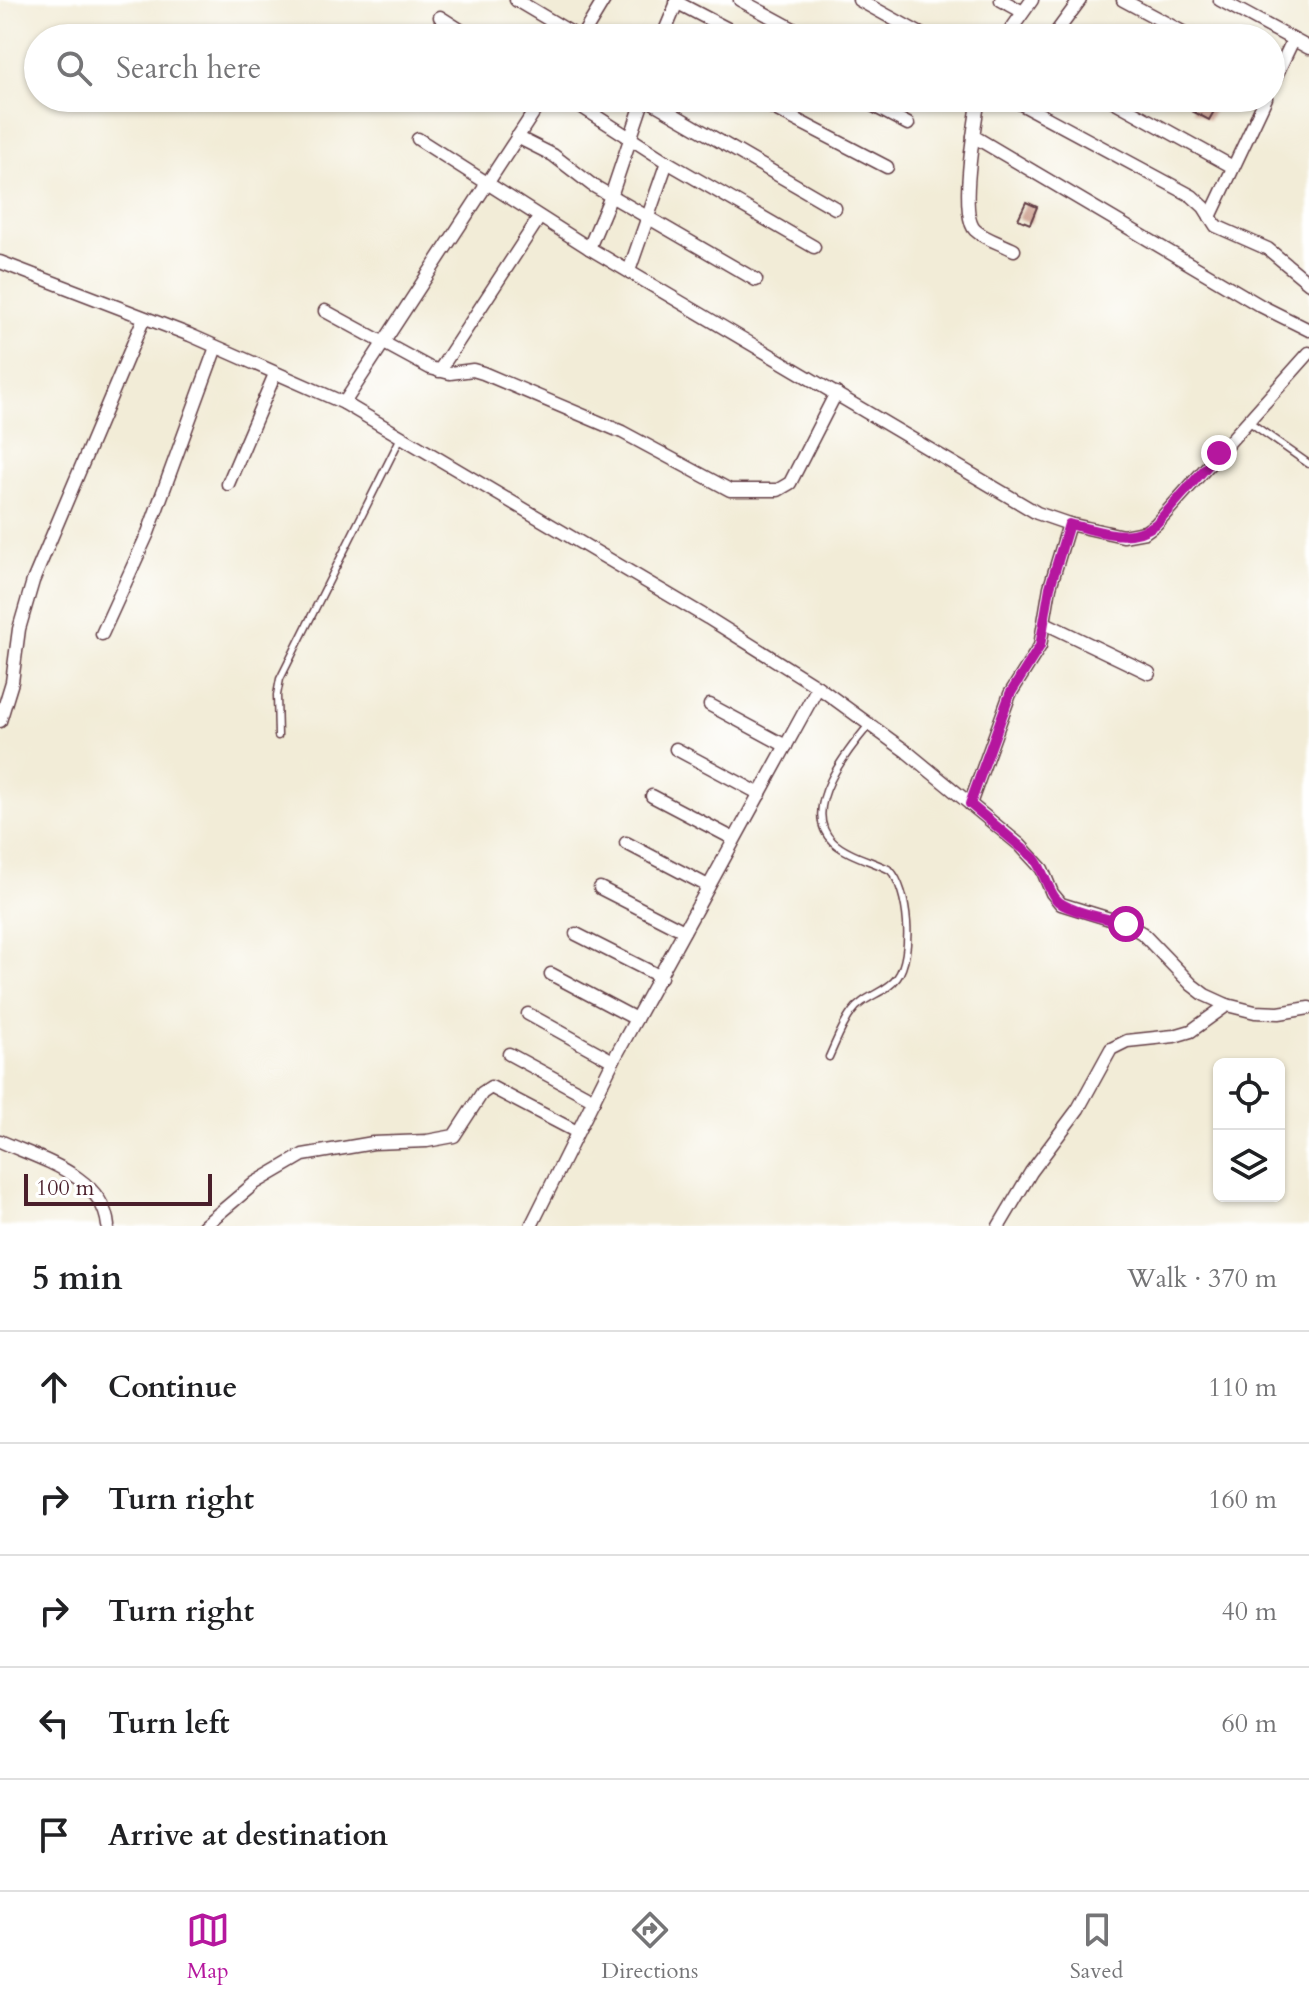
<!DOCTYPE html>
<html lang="en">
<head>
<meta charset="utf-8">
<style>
  :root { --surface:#fff; --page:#f2f2f2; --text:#202124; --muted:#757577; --line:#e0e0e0; --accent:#b5179e }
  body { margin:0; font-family:Cardo,serif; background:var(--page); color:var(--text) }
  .controls { position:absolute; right:24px; bottom:24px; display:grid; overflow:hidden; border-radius:12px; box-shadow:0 2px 6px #0004 }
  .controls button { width:72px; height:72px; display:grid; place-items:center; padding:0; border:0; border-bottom:2px solid var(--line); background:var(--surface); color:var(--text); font:40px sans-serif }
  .scale { position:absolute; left:24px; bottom:20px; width:188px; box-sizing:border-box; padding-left:8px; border:4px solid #4a1f2b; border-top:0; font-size:22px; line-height:28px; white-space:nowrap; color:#4a1f2b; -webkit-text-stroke:6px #fff; paint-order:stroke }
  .stop { position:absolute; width:24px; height:24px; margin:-18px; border:6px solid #b5179e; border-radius:50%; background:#fff }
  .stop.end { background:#b5179e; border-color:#fff; box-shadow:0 2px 8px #0008 }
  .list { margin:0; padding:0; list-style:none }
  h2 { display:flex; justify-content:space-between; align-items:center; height:104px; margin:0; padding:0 32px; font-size:34px }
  h2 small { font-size:26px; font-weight:400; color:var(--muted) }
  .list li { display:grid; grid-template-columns:52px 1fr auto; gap:24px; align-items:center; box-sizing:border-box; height:112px; padding:0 32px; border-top:2px solid var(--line) }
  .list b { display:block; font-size:30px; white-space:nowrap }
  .list em { font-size:26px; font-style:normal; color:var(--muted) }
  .icon { flex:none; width:44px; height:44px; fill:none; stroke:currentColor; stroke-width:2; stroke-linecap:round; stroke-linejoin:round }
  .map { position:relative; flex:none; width:1309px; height:1226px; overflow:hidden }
  .search { position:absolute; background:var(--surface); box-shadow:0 2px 6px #0004; left:24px; right:24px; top:24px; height:88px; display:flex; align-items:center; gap:20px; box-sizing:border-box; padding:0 28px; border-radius:44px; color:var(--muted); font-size:30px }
  .sheet { height:664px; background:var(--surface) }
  nav { display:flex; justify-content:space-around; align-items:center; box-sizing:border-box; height:112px; border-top:2px solid var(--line); background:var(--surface); font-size:22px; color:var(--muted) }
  nav a { display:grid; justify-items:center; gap:4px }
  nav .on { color:var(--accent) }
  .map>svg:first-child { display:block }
  .building { fill:#cb9c8b }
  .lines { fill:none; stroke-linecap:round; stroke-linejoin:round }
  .service-casing { stroke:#633e45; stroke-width:9 }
  .minor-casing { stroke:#633e45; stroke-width:15 }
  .service { stroke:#fff; stroke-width:6 }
  .minor { stroke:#fff; stroke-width:12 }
  .route { stroke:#b5179e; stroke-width:10 }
</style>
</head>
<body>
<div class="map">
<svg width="1309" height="1226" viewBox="0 0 1309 1226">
  <rect width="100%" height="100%" fill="#fff"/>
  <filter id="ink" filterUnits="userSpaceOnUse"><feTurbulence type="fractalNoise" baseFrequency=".0125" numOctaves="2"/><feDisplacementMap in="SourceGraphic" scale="16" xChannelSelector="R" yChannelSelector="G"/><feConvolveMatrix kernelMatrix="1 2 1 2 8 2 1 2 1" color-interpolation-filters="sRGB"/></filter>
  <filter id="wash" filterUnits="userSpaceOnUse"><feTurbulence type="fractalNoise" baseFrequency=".006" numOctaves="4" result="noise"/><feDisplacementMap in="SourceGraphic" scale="32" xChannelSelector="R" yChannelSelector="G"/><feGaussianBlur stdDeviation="1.8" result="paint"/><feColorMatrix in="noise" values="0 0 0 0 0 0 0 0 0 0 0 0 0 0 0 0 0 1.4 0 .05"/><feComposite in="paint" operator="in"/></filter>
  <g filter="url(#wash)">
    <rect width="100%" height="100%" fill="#f2ecd7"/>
    <g id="blocks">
      <g class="building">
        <path d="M1199 98 1217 106 1209 120 1192 111Z"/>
        <path d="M1026 202 1037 207 1030 224 1018 219Z"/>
      </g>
    </g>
  </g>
  <g filter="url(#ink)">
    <use href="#blocks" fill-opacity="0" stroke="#633e45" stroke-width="2"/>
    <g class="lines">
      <g class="service-casing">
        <g id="service">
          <path d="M1248 421 1309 464"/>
          <path d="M278 736 277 695 280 679 401 437"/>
          <path d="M829 1057C836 1042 842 1025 852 1012 863 996 886 993 897 978 914 955 909 890 890 870 872 861 847 855 833 842 799 810 848 750 869 725"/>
        </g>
      </g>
      <g class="minor-casing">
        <g id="minor">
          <path d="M516 0 580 38"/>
          <path d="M740 0 810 38"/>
          <path d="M859 0 928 38"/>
          <path d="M1001 0 1023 12"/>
          <path d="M1123 0 1194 38"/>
          <path d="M1220 0 1309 48"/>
          <path d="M676 2 745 38"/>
          <path d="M440 17 473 38"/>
          <path d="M581 38 604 0"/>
          <path d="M662 38 678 0"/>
          <path d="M1005 38 1032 0"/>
          <path d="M1052 38 1080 0"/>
          <path d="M1271 86 1293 40"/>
          <path d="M568 98 667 162 814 247"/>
          <path d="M645 98 835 208"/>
          <path d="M754 98 887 167"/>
          <path d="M859 98 908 124"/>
          <path d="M979 98C975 122 959 214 975 230 984 239 1003 244 1014 250"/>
          <path d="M1010 98 1192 196 1204 207 1216 226 1268 249 1309 283"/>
          <path d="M1108 98 1233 167"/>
          <path d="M973 136 1261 306 1309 330"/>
          <path d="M517 137 553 155 592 185 756 280"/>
          <path d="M418 139 589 248 1037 513 1069 524 1123 536 1145 532 1156 524 1309 353"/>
          <path d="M1210 217 1266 98"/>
          <path d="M589 248 611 196 644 98"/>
          <path d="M0 262 190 335 344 403 708 618 818 687 907 752 1020 845 1042 869 1052 893 1061 904 1126 924 1142 933 1192 985 1205 995 1227 1005 1255 1012 1279 1013 1309 1008"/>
          <path d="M629 271 667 162"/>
          <path d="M325 311 430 368 450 373 473 370 483 373 622 432 730 490H778L790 483 836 393"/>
          <path d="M439 371 539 218"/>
          <path d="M344 403 543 98"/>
          <path d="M228 484 275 374"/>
          <path d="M1045 623 1149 673"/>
          <path d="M102 634 148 533 216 347"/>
          <path d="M710 705 786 746"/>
          <path d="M0 721 12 682 19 629 33 581 144 318"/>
          <path d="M676 749 760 794"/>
          <path d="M652 796 734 839"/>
          <path d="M970 804 1010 694 1040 646 1050 587 1069 524"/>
          <path d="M626 843 708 886"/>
          <path d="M600 888 684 931"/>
          <path d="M576 934 661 977"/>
          <path d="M551 974 636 1019"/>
          <path d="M528 1014 613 1061"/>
          <path d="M509 1054 594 1100"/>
          <path d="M0 1141C39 1159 103 1175 108 1226"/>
          <path d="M204 1226 255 1183 303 1155 373 1143 427 1141 454 1136 482 1093 491 1087 577 1132"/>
          <path d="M531 1226 613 1061 818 687"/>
          <path d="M999 1226 1031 1172 1078 1109 1111 1049 1127 1041 1174 1036 1191 1031 1227 1005"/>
        </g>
      </g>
      <use href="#service" class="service"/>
      <use href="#minor" class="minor"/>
    </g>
  </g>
  <g class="lines" filter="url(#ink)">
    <path class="route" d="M1126 924C1108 918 1065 912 1055 898 1046 885 1043 870 1034 858L970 804 1010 694 1040 646 1050 587 1069 524C1099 531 1129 544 1156 524L1219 453"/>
  </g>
</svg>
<div class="controls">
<button><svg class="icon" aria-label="locate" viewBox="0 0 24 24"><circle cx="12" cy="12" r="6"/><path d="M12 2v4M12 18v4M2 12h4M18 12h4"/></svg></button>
<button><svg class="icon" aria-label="layers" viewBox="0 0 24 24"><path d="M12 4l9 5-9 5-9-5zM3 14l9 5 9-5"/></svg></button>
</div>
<div class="scale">100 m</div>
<div class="stop" style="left:1126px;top:924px"></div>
<div class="stop end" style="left:1219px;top:453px"></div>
<div class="search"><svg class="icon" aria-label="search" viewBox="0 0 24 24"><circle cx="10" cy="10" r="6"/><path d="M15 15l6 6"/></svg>Search here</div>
</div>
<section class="sheet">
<h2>5 min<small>Walk · 370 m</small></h2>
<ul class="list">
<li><svg class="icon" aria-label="ahead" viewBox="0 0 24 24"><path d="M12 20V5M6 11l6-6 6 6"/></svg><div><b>Continue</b></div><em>110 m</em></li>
<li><svg class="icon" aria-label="right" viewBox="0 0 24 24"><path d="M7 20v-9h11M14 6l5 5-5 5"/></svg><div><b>Turn right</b></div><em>160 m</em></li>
<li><svg class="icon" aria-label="right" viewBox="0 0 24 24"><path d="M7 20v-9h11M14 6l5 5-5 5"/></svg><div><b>Turn right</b></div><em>40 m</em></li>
<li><svg class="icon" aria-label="left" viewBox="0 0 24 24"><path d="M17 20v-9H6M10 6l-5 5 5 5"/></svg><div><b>Turn left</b></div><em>60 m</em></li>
<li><svg class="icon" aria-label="arrive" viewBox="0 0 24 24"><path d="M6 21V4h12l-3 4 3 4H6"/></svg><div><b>Arrive at destination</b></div></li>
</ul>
</section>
<nav>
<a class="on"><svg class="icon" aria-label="map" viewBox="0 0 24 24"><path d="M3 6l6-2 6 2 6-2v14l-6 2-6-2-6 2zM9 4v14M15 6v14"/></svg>Map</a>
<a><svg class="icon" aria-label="directions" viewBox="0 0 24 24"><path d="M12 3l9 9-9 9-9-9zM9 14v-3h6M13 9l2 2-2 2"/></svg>Directions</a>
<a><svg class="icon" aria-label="saved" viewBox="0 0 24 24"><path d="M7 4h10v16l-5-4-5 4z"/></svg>Saved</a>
</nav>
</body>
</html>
